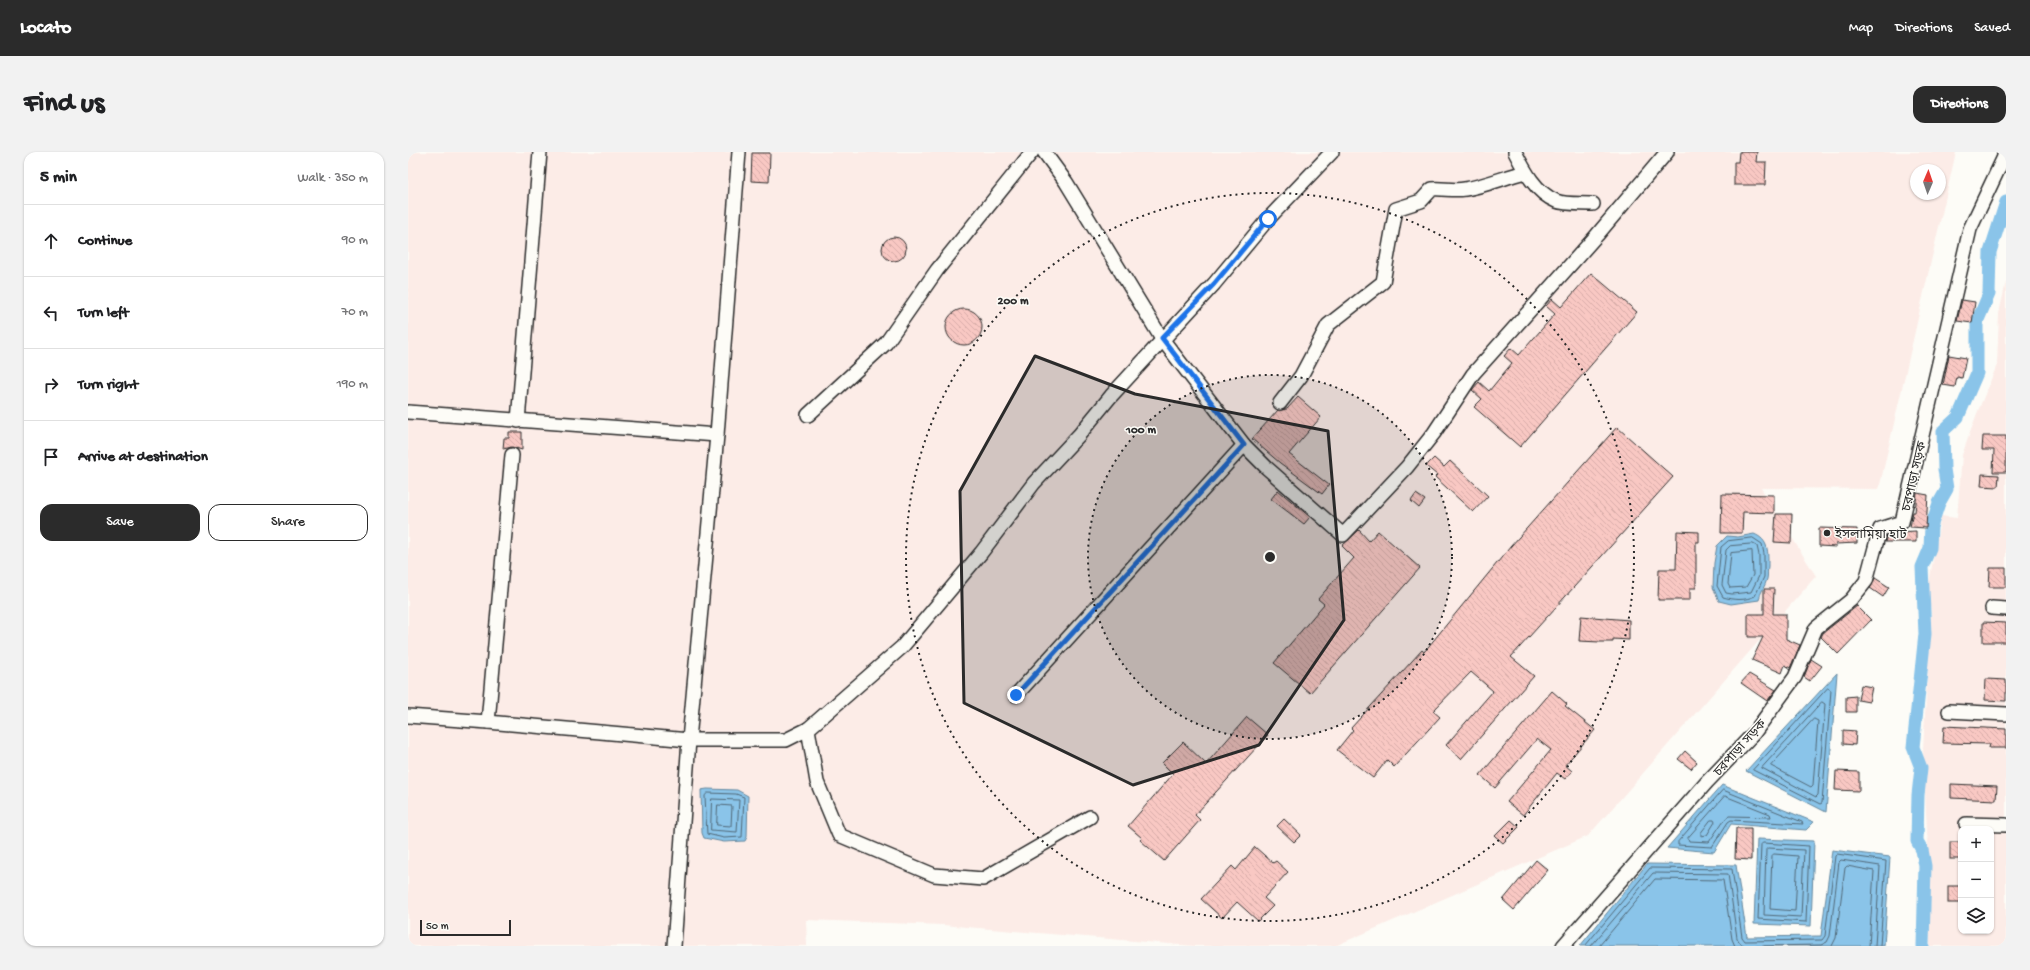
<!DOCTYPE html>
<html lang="en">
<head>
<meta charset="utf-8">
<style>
  :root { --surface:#fff; --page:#f2f2f2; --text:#202124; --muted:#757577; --line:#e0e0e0; --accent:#2b2b2b }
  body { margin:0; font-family:"Gochi Hand","Noto Sans Bengali",sans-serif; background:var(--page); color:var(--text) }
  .controls { position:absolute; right:12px; bottom:12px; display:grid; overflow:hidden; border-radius:8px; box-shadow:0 1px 3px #0004 }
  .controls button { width:36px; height:36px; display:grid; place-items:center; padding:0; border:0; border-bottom:1px solid var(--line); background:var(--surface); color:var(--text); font:20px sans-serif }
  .compass { position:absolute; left:1502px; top:12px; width:36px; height:36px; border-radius:50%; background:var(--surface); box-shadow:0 1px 3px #0004; rotate:2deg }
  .scale { position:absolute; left:12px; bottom:10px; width:91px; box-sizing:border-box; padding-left:4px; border:2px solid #2b2b2b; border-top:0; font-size:11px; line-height:14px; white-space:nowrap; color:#2b2b2b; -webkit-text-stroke:3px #fdfcf7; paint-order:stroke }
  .stop { position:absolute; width:12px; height:12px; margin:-9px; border:3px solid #1a73e8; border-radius:50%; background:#fff }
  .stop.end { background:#1a73e8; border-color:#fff; box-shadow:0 1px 4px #0008 }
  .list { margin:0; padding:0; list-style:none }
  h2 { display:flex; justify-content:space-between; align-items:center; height:52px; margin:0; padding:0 16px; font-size:17px }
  h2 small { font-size:13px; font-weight:400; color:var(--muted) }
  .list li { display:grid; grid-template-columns:26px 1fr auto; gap:12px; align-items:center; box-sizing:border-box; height:72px; padding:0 16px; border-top:1px solid var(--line) }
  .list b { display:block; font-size:15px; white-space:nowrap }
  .list em { font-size:13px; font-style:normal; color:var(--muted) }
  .actions { display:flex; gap:8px; padding:12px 16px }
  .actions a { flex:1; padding:9px 0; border:1px solid var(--accent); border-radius:12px; text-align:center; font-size:14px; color:var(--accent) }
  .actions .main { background:var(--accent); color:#fff }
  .icon { flex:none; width:22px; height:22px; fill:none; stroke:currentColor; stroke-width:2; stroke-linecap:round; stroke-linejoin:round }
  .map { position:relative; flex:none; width:1598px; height:794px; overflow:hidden; border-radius:12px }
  header { display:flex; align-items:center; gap:24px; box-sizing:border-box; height:56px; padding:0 20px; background:var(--accent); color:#fff }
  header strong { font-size:19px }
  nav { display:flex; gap:22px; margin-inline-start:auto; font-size:14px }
  .intro { display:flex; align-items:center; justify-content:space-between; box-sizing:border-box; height:96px; padding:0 24px }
  h1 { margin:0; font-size:28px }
  .button { padding:10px 18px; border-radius:12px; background:var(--accent); color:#fff; font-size:14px; font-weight:700 }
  main { display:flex; gap:24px; padding:0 24px }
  aside { flex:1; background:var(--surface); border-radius:12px; box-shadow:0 1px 3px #0004 }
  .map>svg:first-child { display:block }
  .built { fill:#fcece7; fill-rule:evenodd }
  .water { fill:#8ac4e9; stroke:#64879d }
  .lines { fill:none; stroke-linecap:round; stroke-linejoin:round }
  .shore { stroke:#516877; stroke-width:1 }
  .canal { stroke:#8ac4e9; stroke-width:13 }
  .building { fill:url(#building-back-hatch); stroke:#2b2b2b }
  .minor-casing { stroke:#2b2b2b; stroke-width:16 }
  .minor { stroke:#fdfcf7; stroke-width:13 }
  .route { stroke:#1a73e8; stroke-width:5 }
  .marked { fill:#2b2b2b; fill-opacity:0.2; stroke:#2b2b2b; stroke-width:3; stroke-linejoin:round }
  .ring { fill:none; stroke:#2b2b2b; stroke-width:2; stroke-dasharray:2 4 }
  .poi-dot { fill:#2b2b2b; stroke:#fdfcf7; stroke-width:1.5 }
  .labels { text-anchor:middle; stroke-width:3; stroke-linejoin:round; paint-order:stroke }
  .street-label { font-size:13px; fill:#2b2b2b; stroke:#fdfcf7 }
  .poi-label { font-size:13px; fill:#2b2b2b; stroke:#fdfcf7; text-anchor:start }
  .centre { fill:#2b2b2b; stroke:#fdfcf7; stroke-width:2 }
  .ring-label { font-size:12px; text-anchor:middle; font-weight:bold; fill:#2b2b2b; stroke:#fdfcf7; stroke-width:3; stroke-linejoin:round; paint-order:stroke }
</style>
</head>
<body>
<header>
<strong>Locato</strong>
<nav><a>Map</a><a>Directions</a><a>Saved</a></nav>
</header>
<div class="intro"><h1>Find us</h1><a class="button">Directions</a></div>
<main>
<aside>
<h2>5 min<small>Walk · 350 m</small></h2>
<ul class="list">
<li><svg class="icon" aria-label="ahead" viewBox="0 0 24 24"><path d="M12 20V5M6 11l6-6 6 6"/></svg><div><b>Continue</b></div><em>90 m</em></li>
<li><svg class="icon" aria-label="left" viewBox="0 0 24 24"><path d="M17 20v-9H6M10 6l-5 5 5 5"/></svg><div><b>Turn left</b></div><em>70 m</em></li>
<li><svg class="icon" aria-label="right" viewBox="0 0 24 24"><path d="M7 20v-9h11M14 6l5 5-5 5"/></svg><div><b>Turn right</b></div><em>190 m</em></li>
<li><svg class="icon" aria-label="arrive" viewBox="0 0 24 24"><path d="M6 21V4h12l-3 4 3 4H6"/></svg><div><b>Arrive at destination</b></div></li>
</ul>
<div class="actions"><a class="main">Save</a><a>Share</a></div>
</aside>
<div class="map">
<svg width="1598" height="794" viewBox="0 0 1598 794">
  <defs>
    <pattern id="building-back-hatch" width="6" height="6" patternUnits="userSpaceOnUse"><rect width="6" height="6" fill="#f9c8c3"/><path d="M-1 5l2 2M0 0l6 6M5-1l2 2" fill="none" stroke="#d6aca8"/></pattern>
  </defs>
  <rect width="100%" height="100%" fill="#fdfcf7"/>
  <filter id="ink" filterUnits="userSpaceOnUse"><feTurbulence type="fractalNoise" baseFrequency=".025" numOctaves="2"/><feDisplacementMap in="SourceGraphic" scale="8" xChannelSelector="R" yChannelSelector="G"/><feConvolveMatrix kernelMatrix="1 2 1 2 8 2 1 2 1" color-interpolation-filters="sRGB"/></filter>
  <g filter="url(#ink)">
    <g class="built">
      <path d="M0 0H1548L1471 337 1353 336 1408 424 1180 684 927 794H786L535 773 398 768 399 794H0ZM1508 18H1532V42H1508Z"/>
      <path d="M1598 130V794H1522L1520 698 1515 597 1523 461 1520 436 1533 364 1549 366 1554 303 1568 264 1589 213 1591 161ZM1553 677H1583V779H1553Z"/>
    </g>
    <g class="water">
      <path d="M1346 382C1361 388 1360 400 1360 414 1359 419 1360 423 1359 427 1357 435 1352 440 1351 448L1323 452 1311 449 1305 435 1306 411 1309 394 1319 384 1330 385Z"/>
      <path d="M1429 521 1418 660 1338 619Z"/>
      <path d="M1314 633 1406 670 1398 678 1323 672 1306 700 1259 696Z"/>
      <path d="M299 637 329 638 340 644 339 685 337 689 316 690 296 686 294 681 293 638Z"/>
      <path d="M1349 687 1406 689 1403 774 1346 772Z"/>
      <path d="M1424 698 1482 705 1476 794H1172L1239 712 1328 713 1339 785 1413 784Z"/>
    </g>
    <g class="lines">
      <g class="shore">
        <path d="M1345 386 1354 392 1356 402V425L1347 444C1337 449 1325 448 1315 445L1309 434 1313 395 1320 389Z"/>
        <path d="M1345 392 1349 394 1351 403V424L1343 440 1324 442 1318 441 1314 433 1318 398 1322 394Z"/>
        <path d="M1344 399 1345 423 1338 435 1322 436 1320 432 1323 401Z"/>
        <path d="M1420 536 1423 538 1414 651 1412 652 1345 618Z"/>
        <path d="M1414 550 1417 552 1410 643 1408 645 1354 616Z"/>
        <path d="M1406 567 1410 569 1405 633 1403 635 1363 614Z"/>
        <path d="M1315 638 1394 670 1395 672 1323 668 1320 670 1304 695 1270 693V690Z"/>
        <path d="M300 641 328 642 336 645 334 685 316 686 299 682 297 644Z"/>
        <path d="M1317 644 1362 662 1363 665 1321 664 1316 668 1301 690 1281 689 1280 686Z"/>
        <path d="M304 647 331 648 329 680 303 678Z"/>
        <path d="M310 653 324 654 323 674 309 673Z"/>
        <path d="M1303 668H1306L1307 670 1299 683 1293 684V681Z"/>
        <path d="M1355 691 1401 694 1398 770 1350 767 1353 693Z"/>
        <path d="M1360 696 1396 698 1393 765 1356 763 1358 698Z"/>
        <path d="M1366 702 1390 704 1387 759 1362 757 1364 704Z"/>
        <path d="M1177 794 1242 716 1324 717 1334 785 1337 789 1414 788 1417 784 1427 704 1429 702 1478 709 1472 794"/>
        <path d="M1183 794 1245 721 1320 722 1329 786 1332 791 1337 794"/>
        <path d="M1191 794 1247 727 1315 728 1324 787 1327 794"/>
        <path d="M1356 794 1413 793 1419 790 1422 784 1431 710 1433 708 1472 714 1467 794"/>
        <path d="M1424 794 1428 786 1437 716 1439 714 1466 719 1461 794"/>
      </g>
      <path class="canal" d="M1515 794 1517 714 1514 698 1509 689 1510 643 1513 616 1505 595 1517 482 1514 415 1522 396 1523 375 1531 351 1539 337 1536 317 1535 279 1550 265 1569 221V170L1581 142 1582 100 1598 50"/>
    </g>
    <g class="building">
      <path d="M1331 0H1349L1348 10H1358L1357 33H1326V10H1330Z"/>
      <path d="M344 1H362L361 30 343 29Z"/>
      <circle cx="486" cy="97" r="12"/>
      <path d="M1183 121 1229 160 1112 295 1066 255 1074 247 1064 238 1071 230 1081 239 1104 211 1096 204 1103 196 1111 203 1147 162 1138 154 1144 147 1153 155Z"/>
      <path d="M1554 148 1567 150 1564 171 1549 169Z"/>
      <circle cx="556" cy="175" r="18"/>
      <path d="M1541 203 1558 206 1554 226 1549 225 1547 235 1535 233Z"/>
      <path d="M890 245 913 265 881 302 921 333 914 342 872 311 844 287 870 258 879 257Z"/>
      <path d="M1209 275 1265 325 1103 505 1126 524 1053 607 1038 593 1085 539 1063 520 1025 559 1032 565 986 615 979 608 965 626 929 598 945 578 943 576 1014 498 1016 500 1103 394Z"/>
      <path d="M101 280H114V298L104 295 95 297 96 286H101Z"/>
      <path d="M1575 284H1598V320H1585L1586 298H1574Z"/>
      <path d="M1026 306 1036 315 1042 309 1080 344 1065 360 1027 325 1029 323 1018 314Z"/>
      <path d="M1574 322 1591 323 1590 335 1573 334Z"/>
      <path d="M870 338 902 365 896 372 863 347Z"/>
      <path d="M1509 341 1520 343 1518 376 1502 375 1505 360H1507Z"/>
      <path d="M1008 342 1017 348 1011 356 1003 349Z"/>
      <path d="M1314 342 1366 343V361L1335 360 1334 381H1313Z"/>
      <path d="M1368 362H1384L1383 391 1366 390Z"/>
      <path d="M1411 376 1449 377V391L1428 392V395L1411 394Z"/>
      <path d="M951 378 961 389 970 379 1012 416 902 541 866 511 916 452 910 447 946 406 934 394Z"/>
      <path d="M1269 379 1291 380V390H1288V436H1282V448H1250L1251 417H1268Z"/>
      <path d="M1508 379V390H1477L1479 383 1489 380Z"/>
      <path d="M1582 416H1598V435H1581Z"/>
      <path d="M1467 426 1481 435 1475 445 1462 436Z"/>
      <path d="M1356 437H1366L1365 462H1378V487L1392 493 1382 516 1377 513 1374 521 1344 508 1355 485H1340V462H1356Z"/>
      <path d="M1449 454 1463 468 1430 502 1413 485 1415 481Z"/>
      <path d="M1173 464 1221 468V488L1205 487V490H1192L1171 489Z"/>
      <path d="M1575 470 1598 471V490H1575Z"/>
      <path d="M1403 507 1414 514 1402 529 1396 525Z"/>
      <path d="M1341 522 1368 538 1359 549 1333 531Z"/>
      <path d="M1578 527 1598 528V549L1577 548Z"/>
      <path d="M1453 533 1464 535 1461 550 1450 548Z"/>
      <path d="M1144 539 1159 552 1157 554 1187 578 1157 613 1164 619 1157 627 1149 621 1115 663 1099 650 1143 598 1129 587 1087 636 1072 623Z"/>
      <path d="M1448 544V560H1438V545Z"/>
      <path d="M839 565 860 583 787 663 792 668 756 709 732 688 734 686 720 674 765 622 754 611 775 590 798 612Z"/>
      <path d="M1536 574 1598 577V596H1581L1582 592 1535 591Z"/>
      <path d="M1435 578 1448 579 1447 593 1435 592Z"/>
      <path d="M1277 599 1289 610 1283 617 1270 607Z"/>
      <path d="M1428 619 1451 620V639L1427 638Z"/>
      <path d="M1543 632 1589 634 1588 648 1543 646Z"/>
      <path d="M876 667 893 683 886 690 869 674Z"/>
      <path d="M1103 668 1111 675 1095 691 1087 684Z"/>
      <path d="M1328 676H1343V708L1327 707Z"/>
      <rect x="1542" y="690" width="11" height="17"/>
      <path d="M847 695 865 711 868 709 880 720 856 746 865 754 850 769 829 750 814 766 793 747 824 714 828 718Z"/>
      <path d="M1128 708 1140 718 1106 758 1095 748Z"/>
      <rect x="1540" y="734" width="13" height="17"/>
    </g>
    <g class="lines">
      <g class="minor-casing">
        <g id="minor">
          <path d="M636 0 658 30 754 187 836 293 859 316 935 383 999 315 1026 281 1065 222 1189 83 1259 0"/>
          <path d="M1107 0C1116 18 1128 41 1148 49 1159 53 1173 51 1185 52"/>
          <path d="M872 251 893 224 920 173 975 130 988 57 1013 49 1024 37C1035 36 1045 39 1057 37 1077 34 1097 25 1117 20"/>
          <path d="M0 260 309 283"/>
          <path d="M400 263 478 191 529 118 624 0"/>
          <path d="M110 269 132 0"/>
          <path d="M1584 456 1598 457"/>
          <path d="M608 543 836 293"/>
          <path d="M1541 559 1598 562"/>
          <path d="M0 564 80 570 281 588H378L400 577"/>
          <path d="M80 570 104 303"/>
          <path d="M682 665 575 727 526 723 431 683 409 630 400 577 494 495 573 401 626 331 671 283 703 244 806 132 860 67 924 0"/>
          <path d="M1558 672 1598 673"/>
          <path d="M266 794 281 588 309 283 331 0"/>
          <path d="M1155 794 1299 630 1346 581 1387 525 1408 476 1443 448 1458 429 1472 377 1494 370 1562 77 1596 5V0"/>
        </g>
      </g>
      <use href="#minor" class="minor"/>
    </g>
  </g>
  <g class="lines" filter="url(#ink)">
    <path class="route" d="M608 543 836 293 754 186 806 132 860 67"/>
  </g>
  <path class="marked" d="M627 204 727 242 920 279 936 468 851 593 725 633 556 551 552 339Z"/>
  <circle cx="862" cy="405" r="182" fill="#2b2b2b" fill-opacity=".12"/>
  <g class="ring">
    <circle cx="862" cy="405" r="182"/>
    <circle cx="862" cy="405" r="364"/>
  </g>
  <circle class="poi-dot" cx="1419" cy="381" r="4"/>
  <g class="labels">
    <g class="street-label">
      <text transform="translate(1505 324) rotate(-77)" y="5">চরপাড়া সড়ক</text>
      <text transform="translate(1331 595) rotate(-48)" y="5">চরপাড়া সড়ক</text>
    </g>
    <g class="poi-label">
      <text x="1427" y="386">ইসলামিয়া হাট</text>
    </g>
  </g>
  <circle cx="862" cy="405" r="6" class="centre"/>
  <g class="ring-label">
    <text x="605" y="152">200 m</text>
    <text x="733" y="281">100 m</text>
  </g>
</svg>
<div class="controls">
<button>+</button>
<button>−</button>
<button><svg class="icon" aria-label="layers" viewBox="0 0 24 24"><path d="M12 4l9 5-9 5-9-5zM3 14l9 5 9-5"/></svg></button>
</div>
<svg class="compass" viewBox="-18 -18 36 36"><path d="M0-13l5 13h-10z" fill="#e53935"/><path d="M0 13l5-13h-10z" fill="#757577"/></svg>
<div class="scale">50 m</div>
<div class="stop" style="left:860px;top:67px"></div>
<div class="stop end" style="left:608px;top:543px"></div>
</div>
</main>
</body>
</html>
